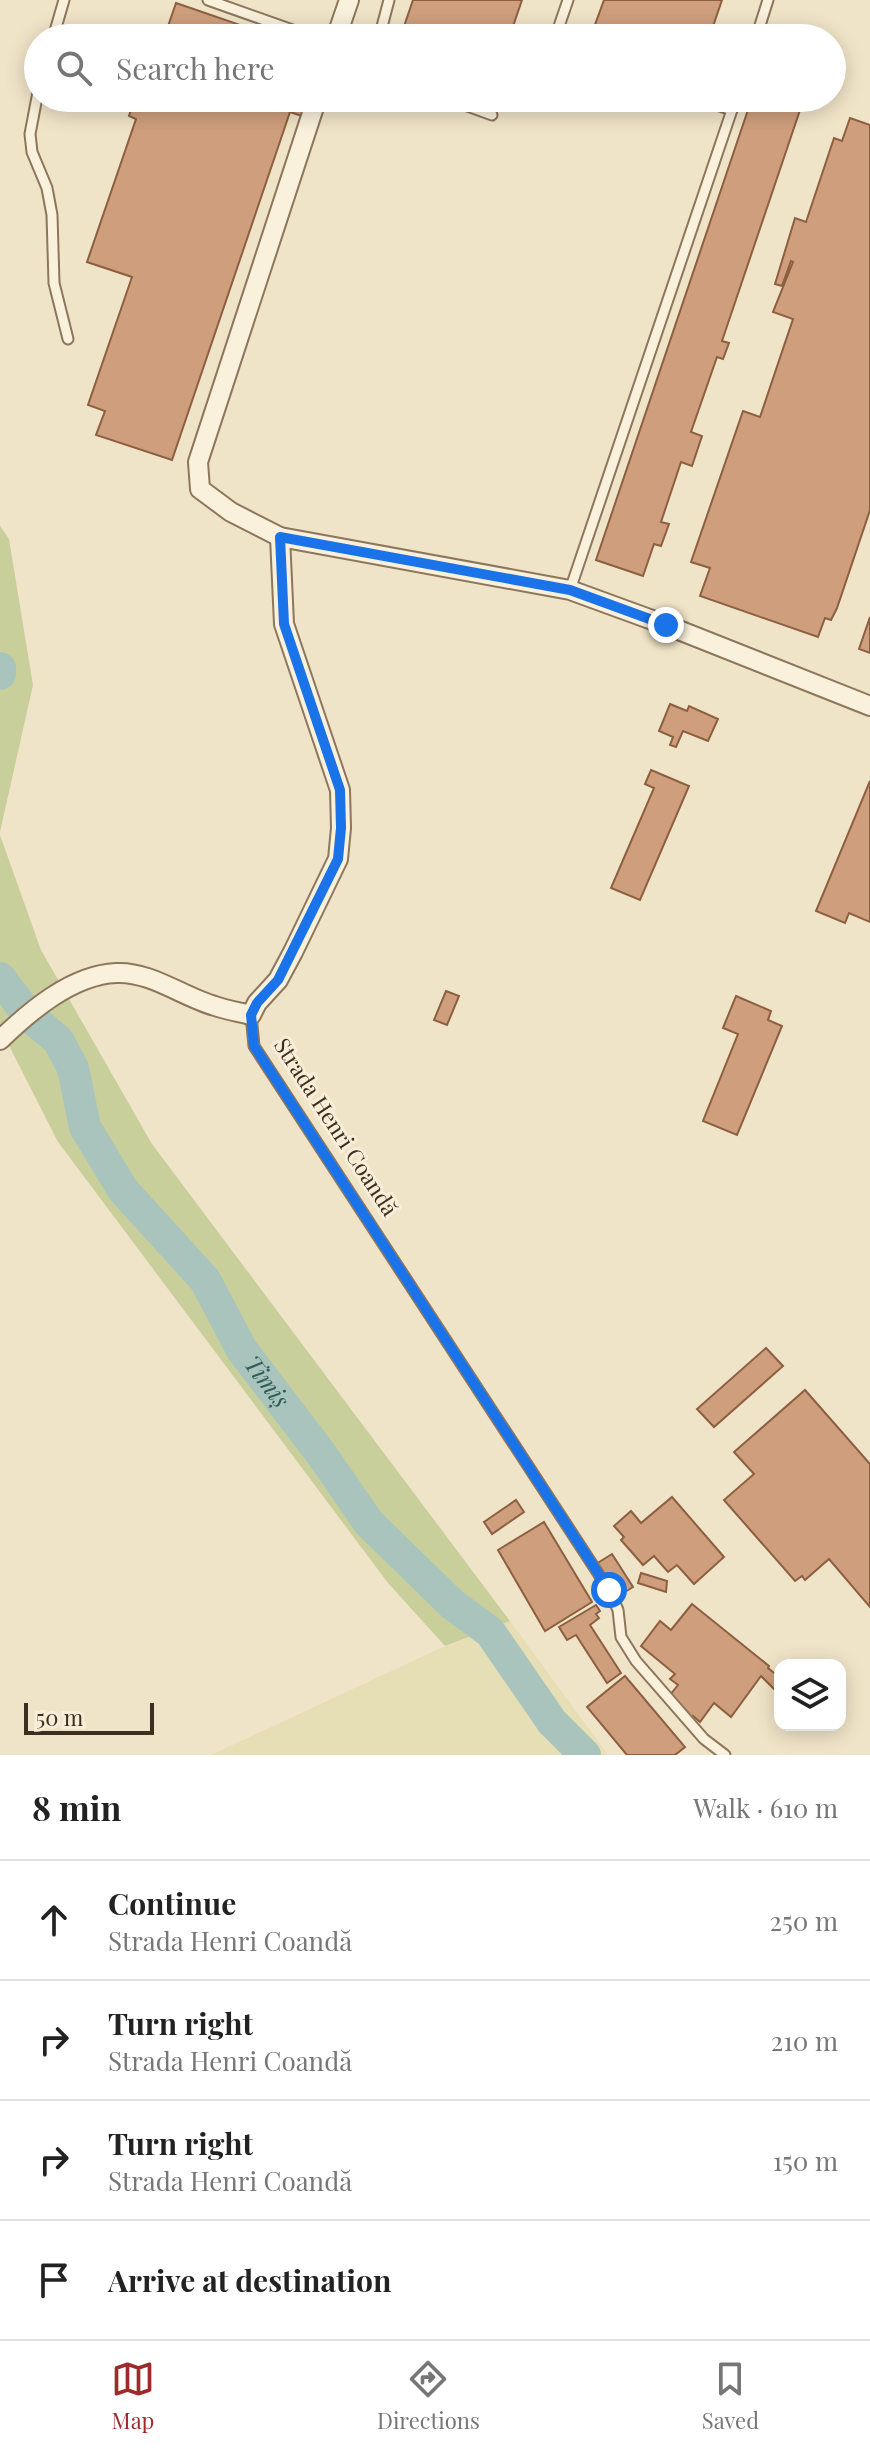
<!DOCTYPE html>
<html lang="en">
<head>
<meta charset="utf-8">
<style>
  :root { --surface:#fff; --page:#f6f6f6; --text:#222; --muted:#767676; --line:#e0e0e0; --accent:#9e2a2b }
  body { margin:0; font-family:"Playfair Display",serif; background:var(--page); color:var(--text) }
  .controls { position:absolute; right:24px; bottom:24px; display:grid; overflow:hidden; border-radius:16px; box-shadow:0 4px 20px #0003 }
  .controls button { width:72px; height:72px; display:grid; place-items:center; padding:0; border:0; border-bottom:2px solid var(--line); background:var(--surface); color:var(--text); font:40px sans-serif }
  .scale { position:absolute; left:24px; bottom:20px; width:130px; box-sizing:border-box; padding-left:8px; border:4px solid #3d2e20; border-top:0; font-size:22px; line-height:28px; white-space:nowrap; color:#3d2e20; -webkit-text-stroke:6px #f7eed8; paint-order:stroke }
  .stop { position:absolute; width:24px; height:24px; margin:-18px; border:6px solid #1a73e8; border-radius:50%; background:#fff }
  .stop.end { background:#1a73e8; border-color:#fff; box-shadow:0 2px 8px #0008 }
  .list { margin:0; padding:0; list-style:none }
  h2 { display:flex; justify-content:space-between; align-items:center; height:104px; margin:0; padding:0 32px; font-size:34px }
  h2 small { font-size:26px; font-weight:400; color:var(--muted) }
  .list li { display:grid; grid-template-columns:52px 1fr auto; gap:24px; align-items:center; box-sizing:border-box; height:120px; padding:0 32px; border-top:2px solid var(--line) }
  .list b { display:block; font-size:30px; white-space:nowrap }
  .list p { margin:0; font-size:26px; white-space:nowrap; color:var(--muted) }
  .list em { font-size:26px; font-style:normal; color:var(--muted) }
  .icon { flex:none; width:44px; height:44px; fill:none; stroke:currentColor; stroke-width:2; stroke-linecap:round; stroke-linejoin:round }
  .map { position:relative; flex:none; width:870px; height:1755px; overflow:hidden }
  .search { position:absolute; background:var(--surface); box-shadow:0 4px 20px #0003; left:24px; right:24px; top:24px; height:88px; display:flex; align-items:center; gap:20px; box-sizing:border-box; padding:0 28px; border-radius:44px; color:var(--muted); font-size:30px }
  .sheet { height:584px; background:var(--surface) }
  nav { display:flex; justify-content:space-around; align-items:center; box-sizing:border-box; height:112px; border-top:2px solid var(--line); background:var(--surface); font-size:22px; color:var(--muted) }
  nav a { display:grid; justify-items:center; gap:4px }
  nav .on { color:var(--accent) }
  .map>svg:first-child { display:block }
  .farmland { fill:#e6deb5 }
  .green { fill:#c9cf9b }
  .lines { fill:none; stroke-linecap:round; stroke-linejoin:round }
  .river { stroke:#a9c4bc; stroke-width:32 }
  .building { fill:#cf9f7d; stroke:#8d5f41; stroke-width:2 }
  .lane-casing { stroke:#8d765c; stroke-width:13 }
  .street-casing { stroke:#8d765c; stroke-width:22 }
  .lane { stroke:#faf1dc; stroke-width:9 }
  .street { stroke:#faf1dc; stroke-width:18 }
  .route { stroke:#1a73e8; stroke-width:10 }
  .labels { text-anchor:middle; stroke-width:6; stroke-linejoin:round; paint-order:stroke }
  .street-label { font-size:22px; fill:#3d2e20; stroke:#f7eed8 }
  .water-label { font-size:24px; font-style:italic; fill:#2f5d5a; stroke:#f7eed8 }
</style>
</head>
<body>
<div class="map">
<svg width="870" height="1755" viewBox="0 0 870 1755">
  <rect width="100%" height="100%" fill="#f0e4c8"/>
  <path class="farmland" d="M510 1621 608 1755H211L445 1646Z"/>
  <g class="green">
    <path d="M0 526 9 539 33 685 0 832Z"/>
    <path d="M0 835 41 950 152 1144 510 1621 445 1646 388 1583 58 1142 0 1028Z"/>
  </g>
  <g class="lines">
    <g class="river">
      <path d="M0 668V674"/>
      <path id="s1" d="M0 978 29 1016 58 1040 73 1068 85 1127 123 1190 205 1280 242 1350 322 1455 369 1523 452 1604 490 1632 552 1722 585 1755"/>
    </g>
  </g>
  <g class="building">
    <path d="M413 0H522L509 38H400Z"/>
    <path d="M604 0H722L709 38H605L592 33Z"/>
    <path d="M176 3 278 38H164Z"/>
    <path d="M135 98H295L308 104 302 116 290 112 172 460 96 435 105 411 88 405 132 277 87 262 136 119 129 116Z"/>
    <path d="M752 98H777L801 107 722 341 729 343 723 359 717 357 691 432 702 436 692 466 681 462 661 522 669 524 661 546 654 544 643 576 596 560Z"/>
    <path d="M850 118 870 125V510L837 608 831 620 825 618 818 637 700 596 710 568 691 562 743 411 760 417 793 319 773 312 793 262 791 261 782 286 775 284 795 218 806 222 834 138 842 141Z"/>
    <path d="M870 617V653L859 649Z"/>
    <path d="M670 704 687 711 689 706 718 719 708 741 683 731 676 747 670 745 673 737 659 731Z"/>
    <path d="M651 770 689 786 640 900 611 888 654 788 645 784Z"/>
    <path d="M870 781V922L849 913 845 923 816 911Z"/>
    <path d="M446 991 459 996 447 1025 434 1020Z"/>
    <path d="M736 996 771 1011 768 1020 782 1026 737 1135 703 1121 738 1034 723 1028Z"/>
    <path d="M766 1348 783 1366 714 1427 697 1409Z"/>
    <path d="M805 1390 870 1464V1607L829 1559 805 1580 802 1576 795 1581 724 1500 754 1474 734 1452Z"/>
    <path d="M672 1497 724 1557 694 1584 677 1565 668 1572 654 1556 643 1565 621 1540 624 1537 614 1526 631 1511 641 1523Z"/>
    <path d="M516 1500 524 1512 492 1534 484 1522Z"/>
    <path d="M544 1522 592 1602 545 1631 498 1550Z"/>
    <path d="M612 1554 633 1587 617 1597 596 1564Z"/>
    <path d="M641 1573 667 1581 666 1592 638 1583Z"/>
    <path d="M692 1604 769 1666 768 1668 779 1677 777 1680 780 1683V1695L761 1676 731 1717 714 1703 700 1722 693 1716 691 1719 670 1695 678 1685 670 1679 675 1674 641 1646 660 1621 671 1630Z"/>
    <path d="M596 1605 600 1611 596 1614 599 1618 590 1625 621 1673 607 1683 576 1635 567 1640 559 1627Z"/>
    <path d="M625 1676 685 1747 675 1755H627L587 1707Z"/>
  </g>
  <g class="lines">
    <g class="lane-casing">
      <g id="lane">
        <path d="M208 0 315 38"/>
        <path d="M53 38 64 0"/>
        <path d="M379 38 389 0"/>
        <path d="M555 38 568 0"/>
        <path d="M756 38 768 0"/>
        <path d="M38 92 30 134 32 152 47 188 52 215 54 283 68 339"/>
        <path d="M445 98 492 115"/>
        <path d="M696 98 732 110"/>
        <path d="M570 590 736 98"/>
        <path d="M251 1015 254 1046 609 1590 618 1610 621 1637 636 1661 704 1739 725 1755"/>
      </g>
    </g>
    <g class="street-casing">
      <g id="street">
        <path d="M336 38 349 0"/>
        <path d="M317 98 198 462 200 489 231 512 280 537 570 590 666 625 870 706"/>
        <path d="M0 1040C30 1011 72 975 116 973 150 971 183 997 215 1006 226 1010 239 1012 251 1015L257 1003 278 980 293 952 338 859 341 828 340 790 284 624 280 537"/>
      </g>
    </g>
    <use href="#lane" class="lane"/>
    <use href="#street" class="street"/>
  </g>
  <g class="lines">
    <path class="route" d="M609 1590 254 1046 251 1015 257 1003 278 980 338 859 341 828 340 790 284 624 280 537 570 590 666 625"/>
  </g>
  <g class="labels">
    <g class="street-label">
      <text transform="translate(336 1127) rotate(57)" y="8">Strada Henri Coandă</text>
    </g>
    <g class="water-label">
      <text dy="8" stroke="none"><textPath href="#s1" startOffset="492">Timiș</textPath></text>
    </g>
  </g>
</svg>
<div class="controls">
<button><svg class="icon" aria-label="layers" viewBox="0 0 24 24"><path d="M12 4l9 5-9 5-9-5zM3 14l9 5 9-5"/></svg></button>
</div>
<div class="scale">50 m</div>
<div class="stop" style="left:609px;top:1590px"></div>
<div class="stop end" style="left:666px;top:625px"></div>
<div class="search"><svg class="icon" aria-label="search" viewBox="0 0 24 24"><circle cx="10" cy="10" r="6"/><path d="M15 15l6 6"/></svg>Search here</div>
</div>
<section class="sheet">
<h2>8 min<small>Walk · 610 m</small></h2>
<ul class="list">
<li><svg class="icon" aria-label="ahead" viewBox="0 0 24 24"><path d="M12 20V5M6 11l6-6 6 6"/></svg><div><b>Continue</b><p>Strada Henri Coandă</p></div><em>250 m</em></li>
<li><svg class="icon" aria-label="right" viewBox="0 0 24 24"><path d="M7 20v-9h11M14 6l5 5-5 5"/></svg><div><b>Turn right</b><p>Strada Henri Coandă</p></div><em>210 m</em></li>
<li><svg class="icon" aria-label="right" viewBox="0 0 24 24"><path d="M7 20v-9h11M14 6l5 5-5 5"/></svg><div><b>Turn right</b><p>Strada Henri Coandă</p></div><em>150 m</em></li>
<li><svg class="icon" aria-label="arrive" viewBox="0 0 24 24"><path d="M6 21V4h12l-3 4 3 4H6"/></svg><div><b>Arrive at destination</b></div></li>
</ul>
</section>
<nav>
<a class="on"><svg class="icon" aria-label="map" viewBox="0 0 24 24"><path d="M3 6l6-2 6 2 6-2v14l-6 2-6-2-6 2zM9 4v14M15 6v14"/></svg>Map</a>
<a><svg class="icon" aria-label="directions" viewBox="0 0 24 24"><path d="M12 3l9 9-9 9-9-9zM9 14v-3h6M13 9l2 2-2 2"/></svg>Directions</a>
<a><svg class="icon" aria-label="saved" viewBox="0 0 24 24"><path d="M7 4h10v16l-5-4-5 4z"/></svg>Saved</a>
</nav>
</body>
</html>
